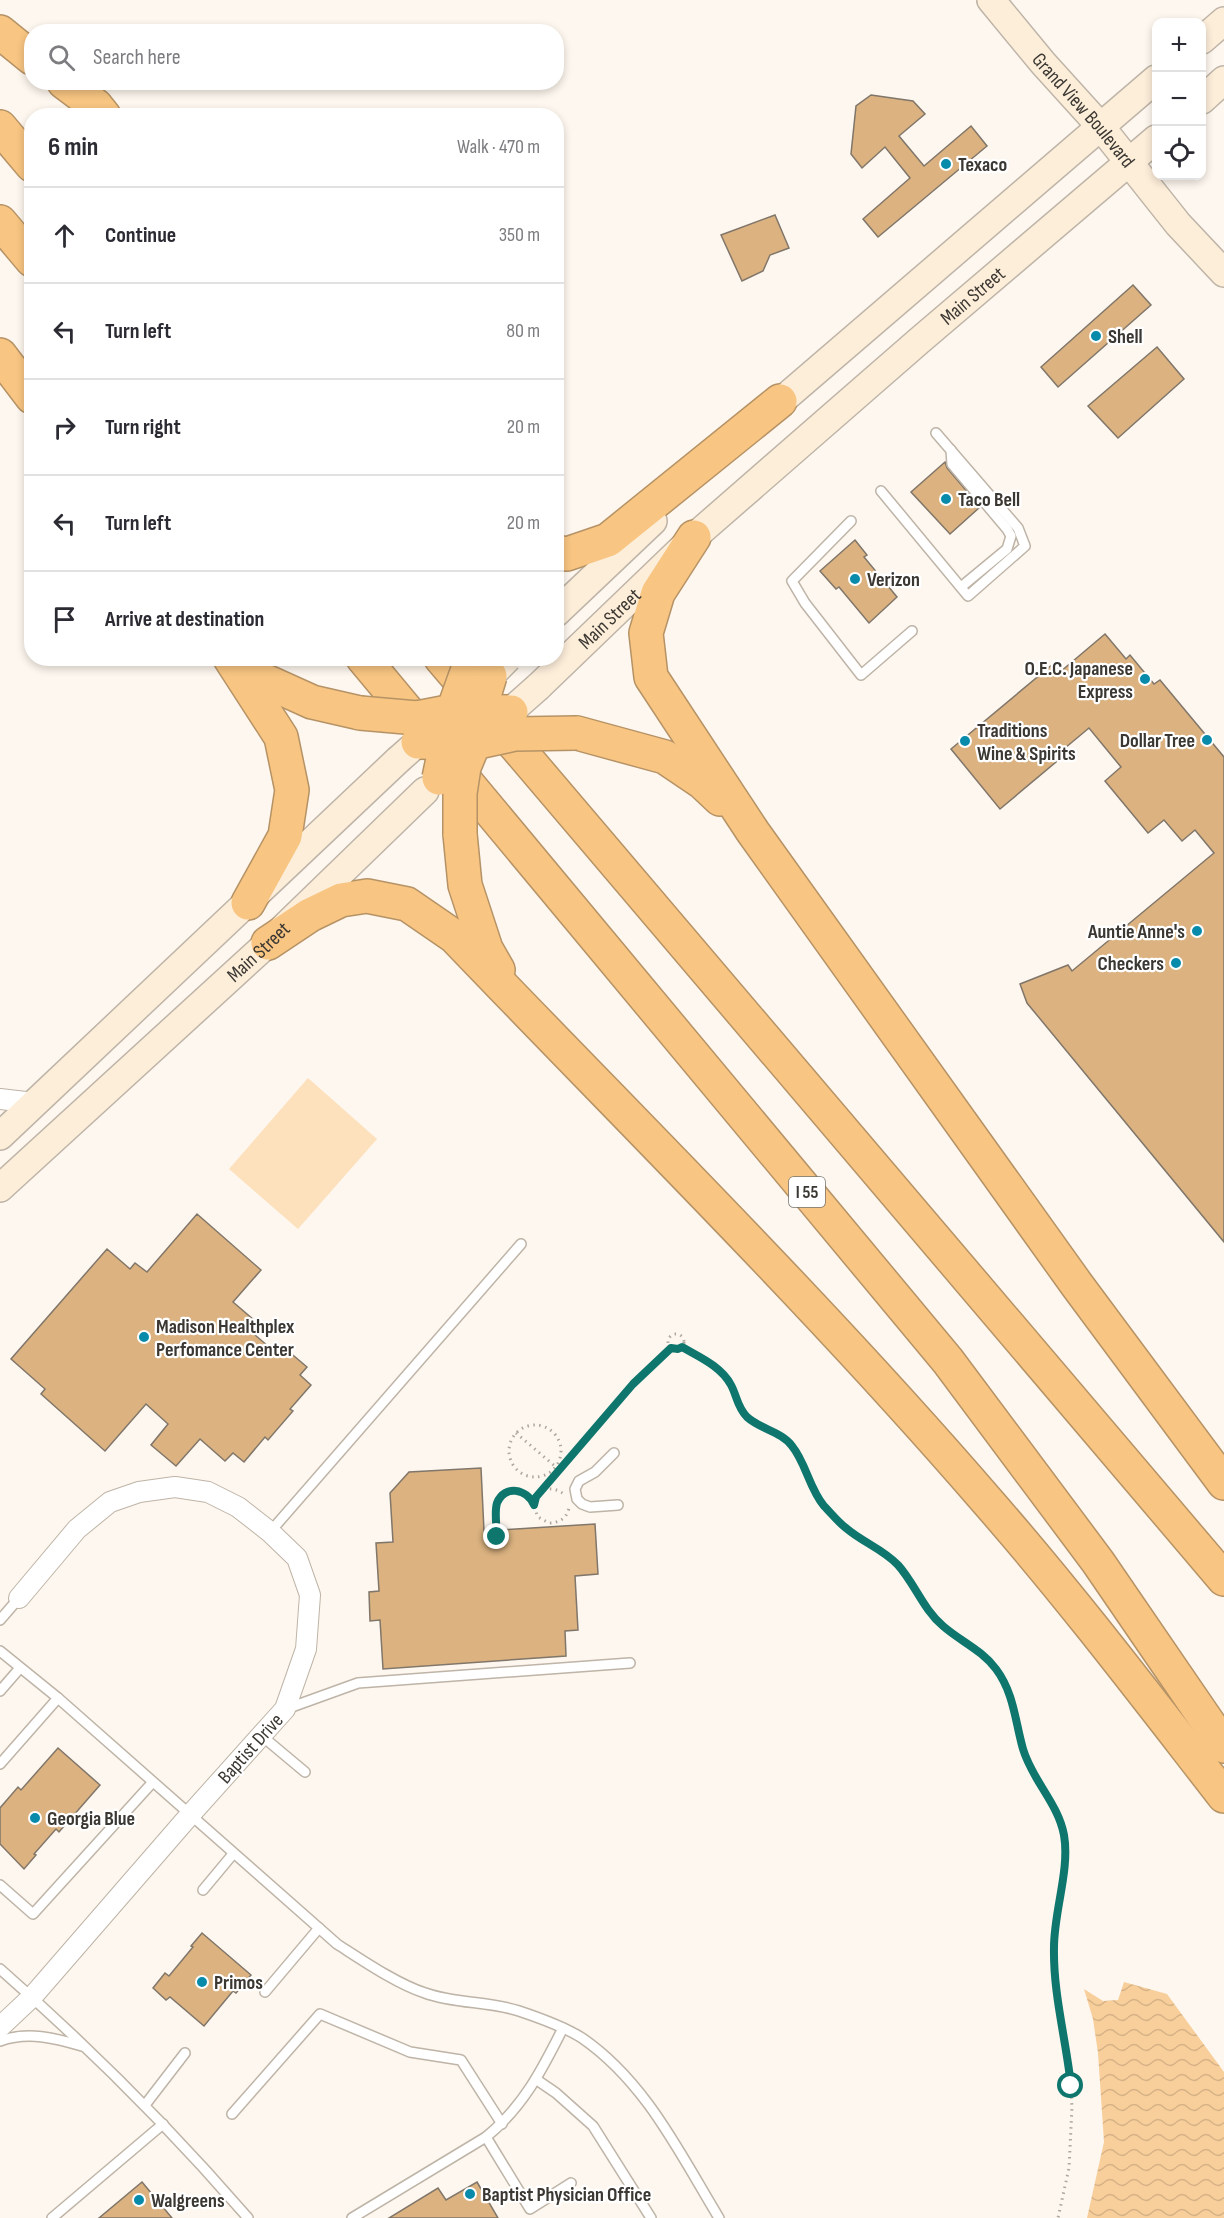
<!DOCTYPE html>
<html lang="en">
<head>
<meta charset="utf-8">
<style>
  :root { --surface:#fff; --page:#f2f2f3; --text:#2b2b33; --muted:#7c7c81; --line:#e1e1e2 }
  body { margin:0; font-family:"Sofia Sans Condensed",sans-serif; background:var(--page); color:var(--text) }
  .controls { position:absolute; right:18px; top:18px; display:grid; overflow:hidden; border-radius:12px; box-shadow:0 3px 9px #0003 }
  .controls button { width:54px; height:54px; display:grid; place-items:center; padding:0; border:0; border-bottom:2px solid var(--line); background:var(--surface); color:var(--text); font:30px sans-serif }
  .stop { position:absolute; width:18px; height:18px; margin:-14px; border:4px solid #0f766e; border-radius:50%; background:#fff }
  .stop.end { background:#0f766e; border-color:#fff; box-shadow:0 2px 6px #0008 }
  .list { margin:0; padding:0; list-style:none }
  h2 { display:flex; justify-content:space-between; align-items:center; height:78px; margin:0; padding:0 24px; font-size:26px }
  h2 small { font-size:20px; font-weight:400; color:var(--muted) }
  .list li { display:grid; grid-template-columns:39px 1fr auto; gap:18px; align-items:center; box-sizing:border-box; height:96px; padding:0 24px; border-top:2px solid var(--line) }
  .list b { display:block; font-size:22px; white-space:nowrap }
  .list em { font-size:20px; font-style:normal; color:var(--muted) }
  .icon { flex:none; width:33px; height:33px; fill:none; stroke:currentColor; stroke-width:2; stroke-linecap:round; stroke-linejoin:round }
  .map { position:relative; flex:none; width:1224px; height:2218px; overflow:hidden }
  .search { position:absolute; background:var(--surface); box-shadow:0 3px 9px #0003; left:24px; top:24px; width:540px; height:66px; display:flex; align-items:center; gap:15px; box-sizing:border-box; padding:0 21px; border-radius:24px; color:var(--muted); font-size:22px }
  .panel { position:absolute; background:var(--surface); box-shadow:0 3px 9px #0003; left:24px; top:108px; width:540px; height:558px; border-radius:24px }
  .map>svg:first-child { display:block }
  .park { fill:#fde0bc }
  .water { fill:url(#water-waves) }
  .building { fill:#dbb280; stroke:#807669; stroke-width:1.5 }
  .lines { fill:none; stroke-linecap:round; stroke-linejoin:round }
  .lane-casing { stroke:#beb4a7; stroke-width:12 }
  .street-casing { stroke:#beb4a7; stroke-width:22 }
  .secondary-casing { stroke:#beb4a7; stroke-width:30 }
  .highway-casing { stroke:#b69366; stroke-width:36 }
  .path { stroke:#ada7a0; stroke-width:3; stroke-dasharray:1.5 4.5; stroke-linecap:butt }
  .lane { stroke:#fff; stroke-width:9 }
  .street { stroke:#fff; stroke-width:20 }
  .secondary { stroke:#fdeeda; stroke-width:27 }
  .highway { stroke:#f8c582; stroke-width:33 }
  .secondary-bridge-casing { stroke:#beb4a7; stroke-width:30; stroke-linecap:butt }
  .highway-bridge-casing { stroke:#b69366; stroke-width:36; stroke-linecap:butt }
  .secondary-bridge { stroke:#fdeeda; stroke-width:27 }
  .highway-bridge { stroke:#f8c582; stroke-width:33 }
  .route { stroke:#0f766e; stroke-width:8 }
  .poi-dot { fill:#088aab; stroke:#fff; stroke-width:2 }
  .labels { text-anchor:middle; stroke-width:4.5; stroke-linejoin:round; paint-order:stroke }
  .shield { fill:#fff; stroke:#767370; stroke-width:1.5 }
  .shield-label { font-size:18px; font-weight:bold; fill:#3b3732 }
  .street-label { font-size:20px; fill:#3b3732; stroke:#fff }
  .poi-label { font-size:20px; font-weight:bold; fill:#3b3732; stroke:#fff; text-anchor:start }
</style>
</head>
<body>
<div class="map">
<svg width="1224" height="2218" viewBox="0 0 1224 2218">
  <defs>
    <pattern id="water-waves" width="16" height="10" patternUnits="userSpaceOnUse" patternTransform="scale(1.5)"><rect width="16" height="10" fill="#f8cf9b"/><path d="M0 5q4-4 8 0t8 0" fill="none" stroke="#d6b286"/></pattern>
  </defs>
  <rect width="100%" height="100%" fill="#fef7ef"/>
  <path class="park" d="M308 1078 377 1139 298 1229 229 1169Z"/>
  <path class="water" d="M1124 1982 1167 1994 1224 2072V2218H1087L1104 2142 1098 2053 1093 2019 1084 1989 1103 2001 1118 2000Z"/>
  <g class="building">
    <path d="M871 95 913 101 925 114 899 136 924 166 971 126 987 146 878 237 863 219 910 178 885 147 862 168 851 154 856 106Z"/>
    <path d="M775 215 789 248 770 255 763 271 742 281 721 235Z"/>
    <path d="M1133 285 1151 305 1058 387 1041 367Z"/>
    <path d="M1157 347 1184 379 1118 438 1088 406Z"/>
    <path d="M945 462 947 468 980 507 950 534 911 492Z"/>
    <path d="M855 540 867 555 864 557 897 597 869 623 839 587 836 589 820 571Z"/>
    <path d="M1105 634 1126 659 1130 655 1154 684 1160 680 1224 757V1242L1027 1003 1020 984 1068 965 1072 971 1214 853 1195 830 1182 841 1164 820 1148 833 1105 781 1121 767 1089 728 1059 753 1062 757 1000 809 951 749 1053 664 1060 672Z"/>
    <path d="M197 1214 261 1270 233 1302 255 1321 248 1329 275 1352 281 1345 307 1367 300 1375 311 1385 290 1409 293 1411 268 1440 265 1437 244 1462 233 1453 225 1461 200 1439 176 1466 151 1445 168 1424 146 1404 105 1451 41 1394 45 1389 11 1359 107 1249 130 1269 135 1263 147 1272Z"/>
    <path d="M481 1468 484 1531 595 1524 598 1574 575 1576 578 1630 565 1631 566 1656 383 1669 380 1620 370 1621 369 1592 379 1591 376 1543 393 1542 390 1493 409 1472Z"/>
    <path d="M58 1748 100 1785 59 1832 56 1829 34 1854 36 1855 24 1869 0 1844V1808L18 1787 21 1790Z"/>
    <path d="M202 1933 251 1975 236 1993 233 1991 204 2026 170 1997 166 2000 153 1988 165 1973 169 1976 193 1947 191 1946Z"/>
    <path d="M142 2182 172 2218H99Z"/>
    <path d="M477 2182 498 2218H389L438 2188 446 2200Z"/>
  </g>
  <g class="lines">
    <g class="lane-casing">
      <g id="lane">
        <path d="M951 450 952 464 1007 529 1011 536 1007 549 961 587"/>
        <path d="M881 491 968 596 1025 546 1018 528 936 433"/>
        <path d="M851 521 792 581 805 603 861 675 912 631"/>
        <path d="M614 1453 595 1472 579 1481 575 1489 577 1499 582 1504 590 1507 618 1505"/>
        <path d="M270 1532 521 1244"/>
        <path d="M0 1620 19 1598"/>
        <path d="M0 1651 58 1698 337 1944C362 1960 397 1984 425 1993 455 2004 489 2001 519 2011 540 2018 563 2026 582 2038 646 2082 680 2154 719 2218"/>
        <path d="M0 1691 20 1668"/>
        <path d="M286 1709 358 1683 630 1663"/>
        <path d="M262 1736 305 1772"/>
        <path d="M0 1764 58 1698"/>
        <path d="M0 1885 33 1914 152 1783"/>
        <path d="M203 1890 233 1854"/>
        <path d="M0 1969C89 2047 171 2129 248 2218"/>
        <path d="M265 1992 319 1928"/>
        <path d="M0 2041C28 2031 55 2038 82 2046"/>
        <path d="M537 2080 556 2093 593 2126 651 2218"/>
        <path d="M145 2105 185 2053"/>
        <path d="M232 2114 320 2014 410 2052 461 2060 502 2124"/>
        <path d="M486 2137 530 2209 571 2183"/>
        <path d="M52 2218 163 2124"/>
        <path d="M352 2218 486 2137C523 2107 542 2070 563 2028"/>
      </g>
    </g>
    <g class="street-casing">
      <g id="street">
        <path d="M0 1099 34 1103"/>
        <path d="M0 2027 32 1997 189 1816 285 1709 306 1649 310 1595 297 1558 270 1532 238 1507 208 1492 175 1487 139 1492 110 1502 77 1529 19 1598"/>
      </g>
    </g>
    <g class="secondary-casing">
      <g id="secondary">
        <path id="s1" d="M991 0 1043 63 1101 127 1178 224 1224 273"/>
        <path d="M1202 40 1224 21"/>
        <path d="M1202 100 1224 80"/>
        <path d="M766 414 1156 79"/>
        <path d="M556 613 653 521"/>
        <path id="s2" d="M538 687 694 537 920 340 1156 139"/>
        <path d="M0 1136 398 760"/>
        <path id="s3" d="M0 1188 268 943 425 791"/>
      </g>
    </g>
    <g class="highway-casing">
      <g id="highway">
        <path d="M0 32 32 58"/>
        <path d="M64 82 96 106 104 116"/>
        <path d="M0 127 32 165"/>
        <path d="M0 222 32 260"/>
        <path d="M0 355 32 397"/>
        <path d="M694 537 658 593 646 633 651 677 753 832 1077 1285 1224 1483"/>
        <path d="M556 552 567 554 608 540 780 401"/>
        <path d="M230 658 281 737 292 790 285 836 248 903"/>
        <path d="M363 658 948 1361 1098 1562 1224 1746"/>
        <path d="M441 658 1224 1579"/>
        <path d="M239 669 312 702 360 713"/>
        <path d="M577 733 665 757 702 782 720 799"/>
        <path d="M460 834 465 885 486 949 498 970"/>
        <path d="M268 943 310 915 341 900 367 896 407 904 455 937C634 1124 819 1306 988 1502 1071 1597 1147 1697 1224 1796"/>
      </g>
    </g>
    <g class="path">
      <circle cx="676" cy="1342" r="8"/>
      <path d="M682 1347 717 1368 727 1377 733 1387 738 1405 748 1418 792 1445 824 1505 846 1529 875 1546 896 1563 930 1613 949 1632 973 1648 994 1667 1012 1698 1023 1751 1033 1774 1060 1821 1065 1850 1054 1947 1056 1990 1069 2065 1072 2107 1069 2168 1058 2218"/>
      <circle cx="535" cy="1451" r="26"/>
      <path d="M516 1433 556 1467"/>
      <path d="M541 1492 633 1385 671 1348"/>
      <path d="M534 1505C538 1490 550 1484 564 1494"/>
      <path d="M497 1537C497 1522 491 1491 515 1491 521 1491 528 1494 532 1499 535 1504 535 1511 538 1517L549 1523C559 1523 567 1518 569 1508"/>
    </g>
    <use href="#lane" class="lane"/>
    <use href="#street" class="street"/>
    <use href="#secondary" class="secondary"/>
    <use href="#highway" class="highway"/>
    <g class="secondary-bridge-casing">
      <g id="secondary-bridge">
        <path d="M477 689 508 658"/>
        <path d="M496 724 538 687"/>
        <path d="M398 760 433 729"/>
      </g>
    </g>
    <g class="highway-bridge-casing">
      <g id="highway-bridge">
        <path d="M360 713 417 718 453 711 511 712"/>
        <path d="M418 742 474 743 515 734 577 733"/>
        <path d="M439 778 453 711 472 658"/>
        <path d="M460 834V793L464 767 474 743 479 712 490 676"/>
      </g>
    </g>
    <use href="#secondary-bridge" class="secondary-bridge"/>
    <use href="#highway-bridge" class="highway-bridge"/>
  </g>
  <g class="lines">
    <path class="route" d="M497 1537C497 1527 494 1513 497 1503 505 1484 527 1489 534 1505L536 1497 633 1384 671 1348 678 1349 682 1347C699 1357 721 1366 731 1385 737 1396 737 1407 747 1417 760 1429 782 1432 792 1446 806 1463 809 1488 824 1506 831 1513 838 1522 846 1528 862 1542 883 1549 898 1565 915 1584 923 1609 943 1626 960 1641 982 1650 996 1669 1014 1693 1015 1721 1023 1749 1032 1780 1058 1803 1064 1835 1070 1870 1054 1911 1054 1947 1053 1994 1066 2039 1071 2086"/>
  </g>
  <g class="poi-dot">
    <circle cx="946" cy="164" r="6"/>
    <circle cx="1096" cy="336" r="6"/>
    <circle cx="946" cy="499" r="6"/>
    <circle cx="855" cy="579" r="6"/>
    <circle cx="1145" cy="679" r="6"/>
    <circle cx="1207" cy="740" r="6"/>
    <circle cx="965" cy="741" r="6"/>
    <circle cx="1197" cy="931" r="6"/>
    <circle cx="1176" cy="963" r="6"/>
    <circle cx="144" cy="1337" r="6"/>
    <circle cx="35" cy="1818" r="6"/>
    <circle cx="202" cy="1982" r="6"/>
    <circle cx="470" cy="2194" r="6"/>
    <circle cx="139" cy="2200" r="6"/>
  </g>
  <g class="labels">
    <rect class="shield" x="789" y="1177" width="36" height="30" rx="4.5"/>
    <g class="shield-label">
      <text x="807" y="1198">I 55</text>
    </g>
    <g class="street-label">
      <text dy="7" stroke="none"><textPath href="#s1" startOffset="144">Grand View Boulevard</textPath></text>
      <text dy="7" stroke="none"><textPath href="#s2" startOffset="585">Main Street</textPath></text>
      <text dy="7" stroke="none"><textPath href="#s2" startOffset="99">Main Street</textPath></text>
      <text dy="7" stroke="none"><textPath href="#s3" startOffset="350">Main Street</textPath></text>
      <text transform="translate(250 1748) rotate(-48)" y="7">Baptist Drive</text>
    </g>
    <g class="poi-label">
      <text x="958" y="171">Texaco</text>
      <text x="1108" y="343">Shell</text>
      <text x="958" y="506">Taco Bell</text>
      <text x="867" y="586">Verizon</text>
      <text x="1133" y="675" text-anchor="end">O.E.C. Japanese<tspan x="1133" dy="23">Express</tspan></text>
      <text x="977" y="737">Traditions<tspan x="977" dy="23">Wine &amp; Spirits</tspan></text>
      <text x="1195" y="747" text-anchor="end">Dollar Tree</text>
      <text x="1185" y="938" text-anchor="end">Auntie Anne's</text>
      <text x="1164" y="970" text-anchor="end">Checkers</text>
      <text x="156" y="1333">Madison Healthplex<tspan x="156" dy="23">Perfomance Center</tspan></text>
      <text x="47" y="1825">Georgia Blue</text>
      <text x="214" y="1989">Primos</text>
      <text x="482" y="2201">Baptist Physician Office</text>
      <text x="151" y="2207">Walgreens</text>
    </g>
  </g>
</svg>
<div class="controls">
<button>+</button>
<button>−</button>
<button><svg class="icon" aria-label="locate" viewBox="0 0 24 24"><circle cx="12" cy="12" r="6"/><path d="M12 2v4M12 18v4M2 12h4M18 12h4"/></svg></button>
</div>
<div class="stop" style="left:1071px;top:2086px"></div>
<div class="stop end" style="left:497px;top:1537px"></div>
<div class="search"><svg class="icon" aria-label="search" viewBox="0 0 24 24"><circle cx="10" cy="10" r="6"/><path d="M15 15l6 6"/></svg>Search here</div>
<section class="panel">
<h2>6 min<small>Walk · 470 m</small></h2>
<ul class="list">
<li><svg class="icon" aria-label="ahead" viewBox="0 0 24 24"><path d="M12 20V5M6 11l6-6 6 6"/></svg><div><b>Continue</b></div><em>350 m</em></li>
<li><svg class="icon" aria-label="left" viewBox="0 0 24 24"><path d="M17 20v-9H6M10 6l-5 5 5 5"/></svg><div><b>Turn left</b></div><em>80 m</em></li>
<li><svg class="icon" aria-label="right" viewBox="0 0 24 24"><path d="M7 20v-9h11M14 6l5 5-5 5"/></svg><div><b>Turn right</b></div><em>20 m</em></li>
<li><svg class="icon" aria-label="left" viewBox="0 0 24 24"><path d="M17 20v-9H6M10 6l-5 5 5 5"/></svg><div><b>Turn left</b></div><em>20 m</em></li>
<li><svg class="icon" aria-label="arrive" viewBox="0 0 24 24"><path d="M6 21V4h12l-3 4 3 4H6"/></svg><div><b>Arrive at destination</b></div></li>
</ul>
</section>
</div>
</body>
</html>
